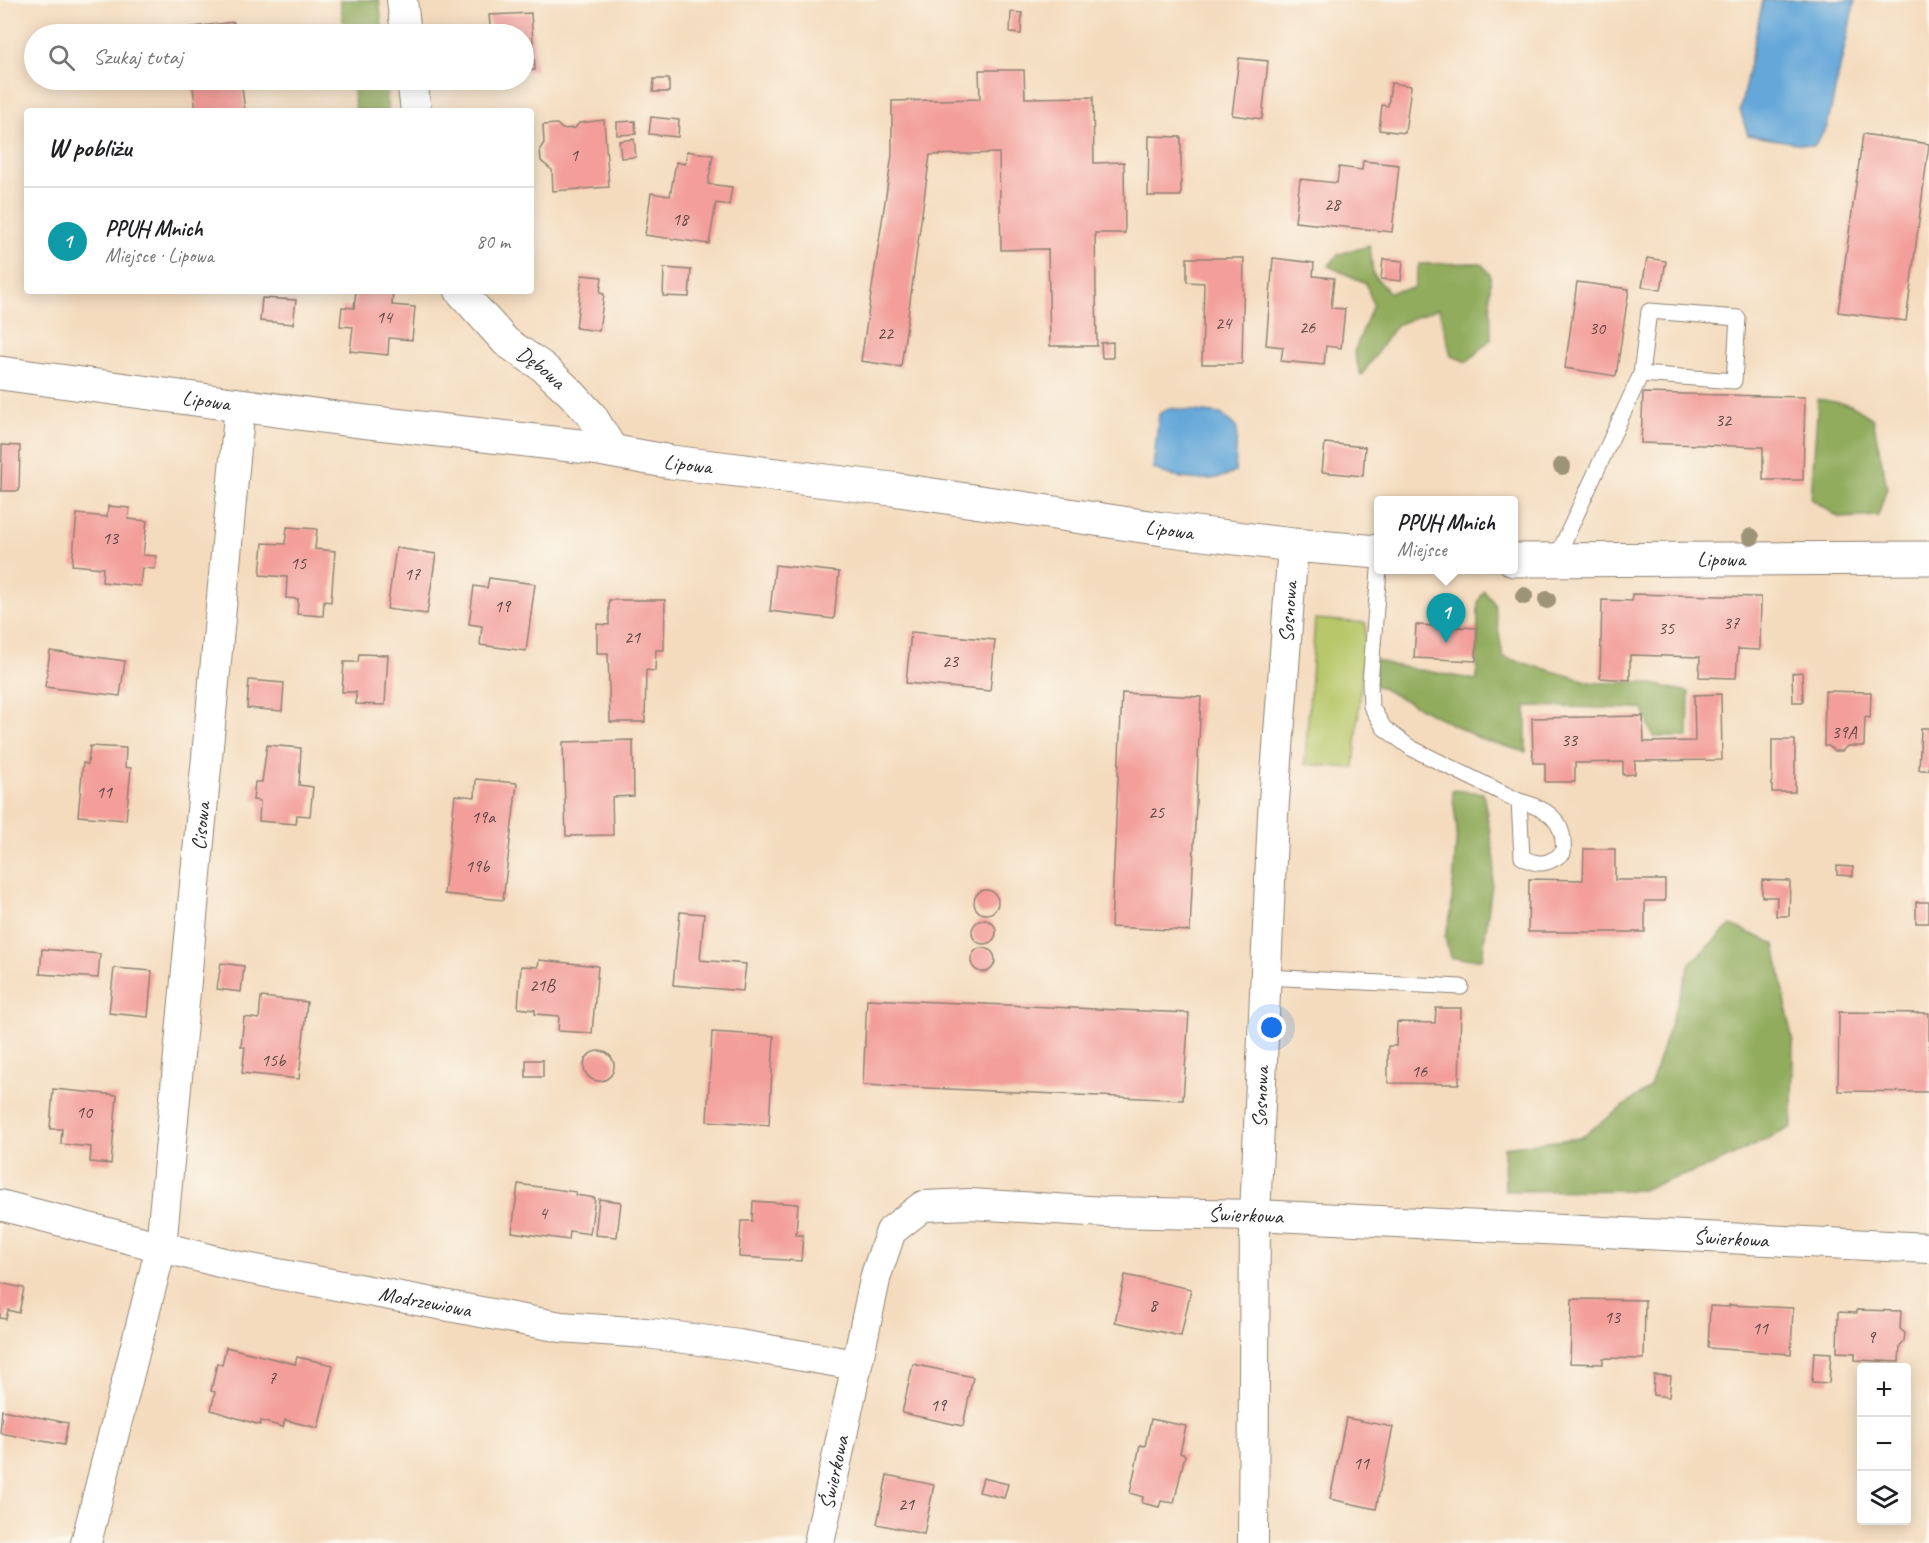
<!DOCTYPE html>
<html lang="pl">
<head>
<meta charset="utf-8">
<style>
  :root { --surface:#fff; --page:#f6f6f6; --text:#202124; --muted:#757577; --line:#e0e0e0; --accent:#db2777 }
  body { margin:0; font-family:Caveat,sans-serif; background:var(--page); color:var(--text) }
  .controls { position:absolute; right:18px; bottom:18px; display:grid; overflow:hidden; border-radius:6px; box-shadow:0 3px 15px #0003 }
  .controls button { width:54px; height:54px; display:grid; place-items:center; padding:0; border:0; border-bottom:2px solid var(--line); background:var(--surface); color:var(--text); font:30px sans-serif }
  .you { position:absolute; left:1272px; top:1028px; width:21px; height:21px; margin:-15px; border:4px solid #fff; border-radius:50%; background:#1a73e8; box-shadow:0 0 0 9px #1a73e833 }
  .badge { display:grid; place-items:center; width:39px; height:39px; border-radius:50%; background:var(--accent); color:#fff; font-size:20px; font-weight:700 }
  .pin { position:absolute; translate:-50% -50px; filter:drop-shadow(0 2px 3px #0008) }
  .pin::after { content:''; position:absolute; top:32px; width:21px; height:18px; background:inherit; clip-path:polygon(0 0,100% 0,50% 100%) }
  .popup { position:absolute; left:1374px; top:496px; width:144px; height:78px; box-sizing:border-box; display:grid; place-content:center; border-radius:6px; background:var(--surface); filter:drop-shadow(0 2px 4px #0005); font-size:20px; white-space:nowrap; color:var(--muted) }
  .popup b { font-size:22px; color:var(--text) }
  .popup::after { content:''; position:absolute; left:50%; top:100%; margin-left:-12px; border:12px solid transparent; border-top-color:var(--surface) }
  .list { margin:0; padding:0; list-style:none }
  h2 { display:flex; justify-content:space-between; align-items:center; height:78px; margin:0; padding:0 24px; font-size:26px }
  h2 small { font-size:20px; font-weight:400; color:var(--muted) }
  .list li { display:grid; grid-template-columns:39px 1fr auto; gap:18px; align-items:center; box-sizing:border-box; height:108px; padding:0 24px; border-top:2px solid var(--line) }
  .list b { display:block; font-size:22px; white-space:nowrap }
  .list p { margin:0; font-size:20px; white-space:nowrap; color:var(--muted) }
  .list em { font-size:20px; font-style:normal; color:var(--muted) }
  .icon { flex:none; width:33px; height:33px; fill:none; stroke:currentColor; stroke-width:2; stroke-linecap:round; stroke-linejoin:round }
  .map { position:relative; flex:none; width:1929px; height:1543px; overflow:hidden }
  .search { position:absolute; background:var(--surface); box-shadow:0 3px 15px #0003; left:24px; top:24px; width:510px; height:66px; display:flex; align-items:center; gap:15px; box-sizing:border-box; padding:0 21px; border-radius:33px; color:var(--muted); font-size:22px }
  .panel { position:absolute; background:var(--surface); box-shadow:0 3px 15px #0003; left:24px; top:108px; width:510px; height:186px; border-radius:6px }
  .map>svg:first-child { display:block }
  .green { fill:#b7c769; stroke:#71794a; stroke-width:1.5 }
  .forest { fill:#91ac5d; stroke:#5e6c44; stroke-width:1.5 }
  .water { fill:#65a7d9; stroke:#486982; stroke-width:1.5 }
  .building { fill:#f39e9a }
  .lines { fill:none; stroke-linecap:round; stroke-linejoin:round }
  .service-casing { stroke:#908374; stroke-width:17 }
  .minor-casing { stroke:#908374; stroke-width:32 }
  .tertiary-casing { stroke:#908374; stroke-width:35 }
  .service { stroke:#fff; stroke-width:15 }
  .minor { stroke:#fff; stroke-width:30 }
  .tertiary { stroke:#fff; stroke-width:33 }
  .tree { fill:#9d9478 }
  .labels { text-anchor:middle; stroke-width:4.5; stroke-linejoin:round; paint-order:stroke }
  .number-label { font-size:18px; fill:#5d4847 }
  .street-label { font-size:21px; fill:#2b2b2b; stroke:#fbf7ec }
</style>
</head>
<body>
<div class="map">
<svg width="1929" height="1543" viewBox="0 0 1929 1543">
  <rect width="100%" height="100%" fill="#fbf7ec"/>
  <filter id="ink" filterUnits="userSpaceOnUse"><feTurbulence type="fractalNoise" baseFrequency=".0167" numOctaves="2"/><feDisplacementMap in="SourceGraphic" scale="12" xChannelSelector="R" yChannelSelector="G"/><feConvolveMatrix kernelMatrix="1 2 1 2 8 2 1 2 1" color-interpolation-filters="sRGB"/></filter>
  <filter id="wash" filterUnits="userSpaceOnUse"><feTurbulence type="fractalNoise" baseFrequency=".008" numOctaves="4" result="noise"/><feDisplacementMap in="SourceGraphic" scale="24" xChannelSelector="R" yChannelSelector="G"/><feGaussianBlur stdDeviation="1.35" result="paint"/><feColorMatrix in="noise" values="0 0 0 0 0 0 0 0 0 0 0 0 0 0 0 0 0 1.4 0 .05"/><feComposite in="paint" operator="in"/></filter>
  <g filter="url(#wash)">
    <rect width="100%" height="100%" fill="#f4dbbe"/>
    <path class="green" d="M1315 619 1366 623 1354 768 1305 764Z"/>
    <g class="forest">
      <path d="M340 0H379L383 34H345Z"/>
      <path d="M351 80H386L388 111H356Z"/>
      <path d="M1370 246 1373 274 1389 292 1414 288 1419 264 1481 263 1490 274 1491 339 1467 362 1451 356 1439 308 1396 325 1361 376 1354 352 1373 305 1366 283 1328 266 1339 254Z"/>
      <path d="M1818 399 1851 405 1873 419 1887 487 1878 516 1840 518 1811 499Z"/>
      <path d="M1484 591 1494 603 1503 657 1594 683 1643 682 1689 692 1688 737H1653L1643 709 1526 706V752L1483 740 1375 685 1374 659 1392 665 1477 680 1478 602Z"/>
      <path d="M1452 790 1483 793 1495 861 1482 959 1450 958 1445 937 1451 913 1457 831Z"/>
      <path d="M1731 925 1775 944 1793 1043 1792 1127 1713 1165 1641 1190 1505 1191 1504 1147 1580 1138 1650 1087 1690 963Z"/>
    </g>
    <g class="water">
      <path d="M1763 0H1855L1827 127 1814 146 1748 135 1740 110Z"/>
      <path d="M1169 408 1221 414 1237 428 1235 472C1211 484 1176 481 1153 468L1159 414Z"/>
    </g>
    <g id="blocks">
      <g class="building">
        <path d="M1011 12 1022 13 1021 34 1010 33Z"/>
        <path d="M531 13 535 70 524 71V34H491L489 15Z"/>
        <path d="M234 22 236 34H187L186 28Z"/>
        <path d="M1239 58 1268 61 1262 119 1232 115Z"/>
        <path d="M979 70H1024L1025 98 1093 97 1094 163 1124 162 1125 233H1095L1097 346H1050L1048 249 1001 250 999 153 930 155 901 367 861 361 892 155V101L980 99Z"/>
        <path d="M654 79H669V92H653Z"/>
        <path d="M192 80H241L245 111H196Z"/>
        <path d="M1391 83 1411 86 1405 133 1379 130 1382 105 1388 106Z"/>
        <path d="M651 117 679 120 678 137 649 134Z"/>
        <path d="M604 120 609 187 553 191 552 170 541 161 540 149 544 143 543 125 557 124 562 129 575 128 579 123Z"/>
        <path d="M635 121 636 134 617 135V122Z"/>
        <path d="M1863 134 1929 144 1906 321 1838 312Z"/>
        <path d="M1149 136 1181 137V196H1148Z"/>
        <path d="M634 139 636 157 621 158 619 141Z"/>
        <path d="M687 151 713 155 708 184 732 187 729 205 716 203 709 244 645 235 651 193 670 196 676 162 685 164Z"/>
        <path d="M1363 161 1399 165 1392 232 1295 222 1300 179 1337 183 1339 167 1362 170Z"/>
        <path d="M1187 258H1244L1242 364H1202L1204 283 1187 282Z"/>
        <path d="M1273 258 1314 263 1313 276 1334 278 1331 308 1345 309 1341 348 1326 346 1324 365 1281 361 1283 347 1266 345Z"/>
        <path d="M1647 258 1666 261 1661 290 1642 287Z"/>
        <path d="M1383 259 1403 261 1401 281 1381 279Z"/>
        <path d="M664 268 691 270 689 297 663 296Z"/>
        <path d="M582 275 602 277 600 293 604 294 599 331 576 328Z"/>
        <path d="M1577 282 1629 289 1616 376 1565 368Z"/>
        <path d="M356 291H393L392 305 415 307 412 340 389 338 388 355 350 351 353 327 340 326 342 307 354 308Z"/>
        <path d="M262 298 296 300 293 324 260 321Z"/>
        <path d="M1113 342V358H1102L1101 343Z"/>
        <path d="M1643 393 1805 397 1803 480H1763V447L1641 443Z"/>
        <path d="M1325 443 1365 447 1363 476 1322 472Z"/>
        <path d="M2 445 20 446 19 491H1Z"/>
        <path d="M108 506 130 508 128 519 147 521 143 555 156 556 155 569 142 568 140 586 102 582 103 568 72 565 77 514 107 517Z"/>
        <path d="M287 527 317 529 315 549 335 551 331 602 324 601 323 616 297 614 298 599 286 598 287 577 260 575 263 543 285 544Z"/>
        <path d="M396 548 436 554 427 614 387 609Z"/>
        <path d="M775 565 839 572 834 619 770 611Z"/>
        <path d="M489 578 535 584 526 651 480 645 482 626 469 624 474 586 487 588Z"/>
        <path d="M1632 594 1761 597 1760 650 1738 649 1736 678 1699 677 1700 657 1630 655V680L1600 678 1602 600 1632 601Z"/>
        <path d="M609 600H665L664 650H656L655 671 646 670 645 722H610L608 653H597V624L609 625Z"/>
        <path d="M1416 625 1477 628 1476 661 1414 658Z"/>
        <path d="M911 632 995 640 990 691 906 683Z"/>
        <path d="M50 651 125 661 120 696 45 687Z"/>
        <path d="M359 654 388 655 385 705 356 704V692H342L344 662H358Z"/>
        <path d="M1802 672 1803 702H1793L1792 673Z"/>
        <path d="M249 680 284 683 282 711 247 708Z"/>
        <path d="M1825 691 1871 692 1870 718 1865 717 1864 746H1847L1842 751H1834L1829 746H1824Z"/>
        <path d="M1122 693 1201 697 1190 931 1111 927Z"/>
        <path d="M1721 694 1722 760 1635 761V774L1623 775V762L1575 763V782H1545V763H1533L1532 718 1643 716 1644 742 1695 741 1694 695Z"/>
        <path d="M1921 728H1929V770H1919Z"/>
        <path d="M633 740 634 796 612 797 613 835 566 836 563 742Z"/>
        <rect x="1772" y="740" width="23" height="52"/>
        <path d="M267 745 301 748 299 785 313 787 310 816 297 815 296 824 259 821 260 801 253 800 255 782H262Z"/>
        <path d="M90 746 126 748 125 767 131 768 126 820 78 816 83 763 88 764Z"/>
        <path d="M476 779 517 783 503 900 444 894 455 795 475 797Z"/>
        <path d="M1584 849H1615V880H1665V901H1645V932H1528L1529 879 1583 880Z"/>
        <path d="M1837 866 1853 867V876L1837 875Z"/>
        <path d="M1762 880 1790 881 1789 916H1776L1777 897H1762Z"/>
        <circle cx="986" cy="902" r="12"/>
        <rect x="1916" y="902" width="13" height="21"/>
        <path d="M680 912 704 914 700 960 746 964 743 991 673 985Z"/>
        <circle cx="984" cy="932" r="12"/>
        <circle cx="983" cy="960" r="12"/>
        <path d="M42 949 100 954 98 978 40 974Z"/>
        <path d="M539 960 598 966 592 1033 558 1031 559 1016 535 1014V1010L518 1008 521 966 538 967Z"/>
        <path d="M221 963 244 966 241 992 217 989Z"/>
        <path d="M114 968 152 971 148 1017 109 1013Z"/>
        <path d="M261 997 307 1002 299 1079 242 1073 245 1047H241L244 1017 259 1019Z"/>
        <path d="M867 999 1189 1013 1183 1100 863 1085Z"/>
        <path d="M1436 1008H1461L1459 1084 1388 1083V1046H1396L1397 1022 1435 1023Z"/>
        <path d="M1839 1012 1929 1013V1092L1838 1091Z"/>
        <path d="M712 1032 774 1036 769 1125 707 1121Z"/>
        <circle cx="599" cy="1066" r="15"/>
        <rect x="526" y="1060" width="17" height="17"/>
        <path d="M53 1089 117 1095 111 1164 90 1162 91 1147 61 1144 62 1129H50Z"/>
        <path d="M518 1184 576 1192 575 1195 595 1198 590 1234 570 1231 569 1240 512 1232Z"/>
        <path d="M599 1199 621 1202 617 1237 595 1235Z"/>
        <path d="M753 1201 798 1204 796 1235H803L801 1261 739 1257 741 1221H752Z"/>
        <path d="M1125 1275 1191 1289 1181 1336 1115 1322Z"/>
        <path d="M0 1283 24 1288 19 1313 8 1310 6 1319 0 1318Z"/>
        <path d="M1572 1299 1645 1300 1644 1359 1603 1358V1364L1570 1363Z"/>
        <path d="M1729 1305 1793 1308 1791 1354 1708 1348 1710 1306 1729 1307Z"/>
        <path d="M1857 1310 1901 1311 1900 1329 1905 1333 1904 1341 1900 1346 1899 1362 1855 1360V1353L1837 1352 1838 1312 1857 1313Z"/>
        <path d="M226 1347 295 1364 297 1357 333 1365 318 1428 285 1420 283 1427 261 1421 260 1425 211 1410 215 1392 211 1391 217 1363 222 1365Z"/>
        <path d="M1814 1352 1831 1353 1829 1383 1812 1382Z"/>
        <path d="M913 1364 973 1377 963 1426 902 1413Z"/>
        <path d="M1654 1375 1671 1376 1669 1397 1653 1395Z"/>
        <path d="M2 1410 68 1423 64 1445 0 1433Z"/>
        <path d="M1346 1418 1393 1427 1376 1509 1330 1499Z"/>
        <path d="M1151 1419 1186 1426 1180 1453 1185 1455 1174 1503 1161 1501 1159 1507 1142 1503 1143 1497 1130 1493 1140 1445 1145 1446Z"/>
        <path d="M887 1475 934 1485 924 1534 877 1524Z"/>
        <path d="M983 1478 1008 1484 1004 1498 979 1492Z"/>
      </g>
    </g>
  </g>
  <g filter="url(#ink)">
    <use href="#blocks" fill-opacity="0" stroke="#908374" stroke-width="1.5"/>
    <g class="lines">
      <g class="service-casing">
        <g id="service">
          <path d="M1555 561 1641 374 1734 381 1738 318 1649 311 1641 374"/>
          <path d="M1379 570 1370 683 1371 706 1384 728 1411 748 1519 801C1549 809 1566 821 1563 853 1548 864 1539 867 1522 857L1519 801"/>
          <path d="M1266 977 1461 987"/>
        </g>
      </g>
      <g class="minor-casing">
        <g id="minor">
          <path d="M402 0 406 34"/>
          <path d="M412 80 416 111"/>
          <path id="s1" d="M460 291 506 342 543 367 571 393 592 416 614 452"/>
          <path id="s2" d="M0 1205 235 1266 561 1327 646 1333 739 1345 856 1365"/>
          <path id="s3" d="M86 1543 161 1247 240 405"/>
          <path id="s4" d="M819 1543 876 1275 891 1231 923 1206 970 1204 1105 1212 1255 1215 1929 1248"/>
          <path id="s5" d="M1253 1543 1255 1215 1273 815 1293 545"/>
        </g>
      </g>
      <g class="tertiary-casing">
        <g id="tertiary">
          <path id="s6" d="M0 373 359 421 588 447 671 462 892 489 1163 529 1293 545 1378 552"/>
          <path id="s7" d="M1514 560 1929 558"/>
        </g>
      </g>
      <use href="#service" class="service"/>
      <use href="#minor" class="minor"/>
      <use href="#tertiary" class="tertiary"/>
    </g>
    <g class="tree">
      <circle cx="1562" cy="466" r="9"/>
      <circle cx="1751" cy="537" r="9"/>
      <circle cx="1524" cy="596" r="9"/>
      <circle cx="1547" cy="600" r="9"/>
    </g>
  </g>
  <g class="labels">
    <g class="number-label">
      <text x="574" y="161">1</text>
      <text x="1332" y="210">28</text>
      <text x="680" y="225">18</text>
      <text x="384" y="323">14</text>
      <text x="1223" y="329">24</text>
      <text x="1307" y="333">26</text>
      <text x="1597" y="334">30</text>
      <text x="885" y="339">22</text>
      <text x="1723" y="426">32</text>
      <text x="110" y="544">13</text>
      <text x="298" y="569">15</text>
      <text x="412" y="580">17</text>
      <text x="502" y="612">19</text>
      <text x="1731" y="629">37</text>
      <text x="1666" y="634">35</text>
      <text x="632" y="643">21</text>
      <text x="950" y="667">23</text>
      <text x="1844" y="738">39A</text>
      <text x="1569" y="746">33</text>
      <text x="104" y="798">11</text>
      <text x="1156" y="818">25</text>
      <text x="483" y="823">19a</text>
      <text x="477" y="872">19b</text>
      <text x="542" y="991">21B</text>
      <text x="273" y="1066">15b</text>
      <text x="1419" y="1077">16</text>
      <text x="84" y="1118">10</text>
      <text x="543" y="1219">4</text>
      <text x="1153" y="1311">8</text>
      <text x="1612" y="1323">13</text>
      <text x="1760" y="1334">11</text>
      <text x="1871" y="1343">9</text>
      <text x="272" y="1384">7</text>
      <text x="938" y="1411">19</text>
      <text x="1361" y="1469">11</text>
      <text x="906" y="1510">21</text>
    </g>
    <g class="street-label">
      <text dy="7" stroke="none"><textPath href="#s1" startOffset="112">Dębowa</textPath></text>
      <text dy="7" stroke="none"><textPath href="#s6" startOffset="208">Lipowa</textPath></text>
      <text dy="7" stroke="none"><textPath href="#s6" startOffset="694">Lipowa</textPath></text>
      <text dy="7" stroke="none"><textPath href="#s6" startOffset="1180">Lipowa</textPath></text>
      <text dy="7" stroke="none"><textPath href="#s7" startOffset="207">Lipowa</textPath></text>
      <text dy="7" stroke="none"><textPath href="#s5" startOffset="932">Sosnowa</textPath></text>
      <text dy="7" stroke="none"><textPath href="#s3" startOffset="728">Cisowa</textPath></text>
      <text dy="7" stroke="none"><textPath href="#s5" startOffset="446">Sosnowa</textPath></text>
      <text dy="7" stroke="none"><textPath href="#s4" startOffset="684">Świerkowa</textPath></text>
      <text dy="7" stroke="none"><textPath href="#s4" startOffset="1170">Świerkowa</textPath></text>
      <text dy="7" stroke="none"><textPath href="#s2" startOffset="436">Modrzewiowa</textPath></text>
      <text dy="7" stroke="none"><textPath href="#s4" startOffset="72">Świerkowa</textPath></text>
    </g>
  </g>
</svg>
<div class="controls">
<button>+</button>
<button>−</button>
<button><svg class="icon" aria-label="layers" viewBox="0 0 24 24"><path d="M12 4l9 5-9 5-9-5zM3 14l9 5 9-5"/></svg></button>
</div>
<div class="you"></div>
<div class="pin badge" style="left:1446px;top:643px;background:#0f9aa8">1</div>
<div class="popup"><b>PPUH Mnich</b>Miejsce</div>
<div class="search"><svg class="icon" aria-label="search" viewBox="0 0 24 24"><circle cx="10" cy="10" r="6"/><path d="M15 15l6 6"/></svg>Szukaj tutaj</div>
<section class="panel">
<h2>W pobliżu<small></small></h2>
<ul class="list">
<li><span class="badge" style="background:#0f9aa8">1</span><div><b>PPUH Mnich</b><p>Miejsce · Lipowa</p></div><em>80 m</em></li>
</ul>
</section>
</div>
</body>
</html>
